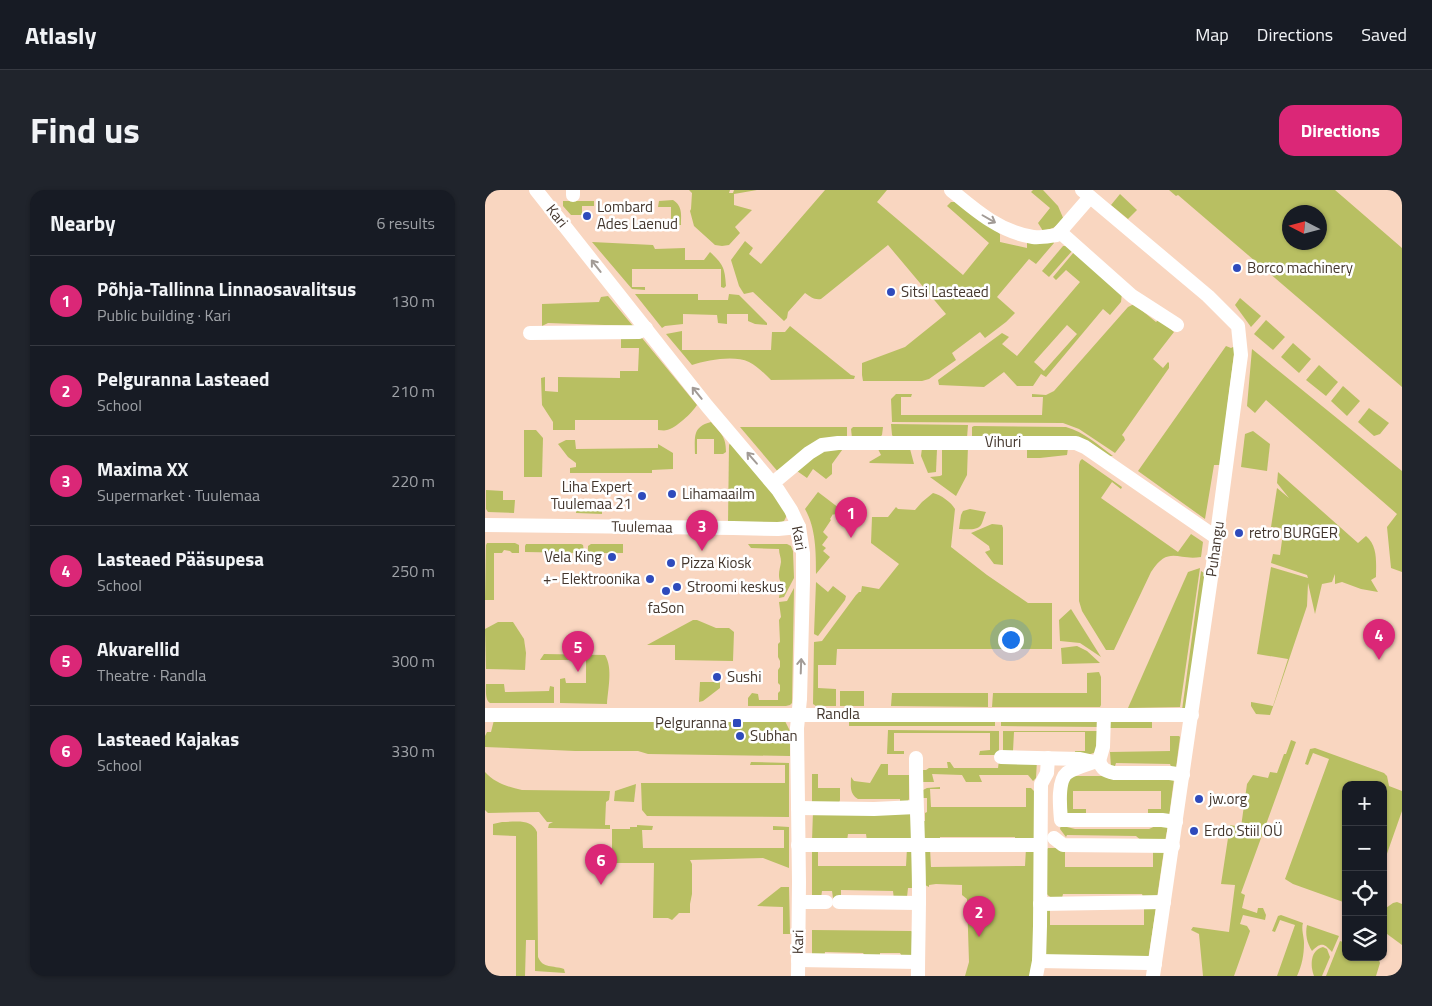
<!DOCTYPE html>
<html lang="en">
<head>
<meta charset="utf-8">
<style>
  :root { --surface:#171b24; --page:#20242c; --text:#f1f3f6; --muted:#9ea1a6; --line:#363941; --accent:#db2777 }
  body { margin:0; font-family:"Titillium Web",sans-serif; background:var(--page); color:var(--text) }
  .controls { position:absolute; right:15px; bottom:15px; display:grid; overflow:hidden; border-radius:10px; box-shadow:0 1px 4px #0004 }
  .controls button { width:45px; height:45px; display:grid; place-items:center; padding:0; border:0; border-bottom:1px solid var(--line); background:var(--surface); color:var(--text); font:25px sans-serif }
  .compass { position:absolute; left:797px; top:15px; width:45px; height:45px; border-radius:50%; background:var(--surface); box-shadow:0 1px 4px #0004; rotate:276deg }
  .you { position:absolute; left:525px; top:449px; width:18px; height:18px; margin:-12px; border:4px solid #fff; border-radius:50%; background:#1a73e8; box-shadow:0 0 0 8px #1a73e833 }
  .badge { display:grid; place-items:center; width:32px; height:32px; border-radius:50%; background:var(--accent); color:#fff; font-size:16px; font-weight:700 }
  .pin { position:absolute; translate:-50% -41px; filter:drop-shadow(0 1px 2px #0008) }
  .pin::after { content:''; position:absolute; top:26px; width:18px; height:15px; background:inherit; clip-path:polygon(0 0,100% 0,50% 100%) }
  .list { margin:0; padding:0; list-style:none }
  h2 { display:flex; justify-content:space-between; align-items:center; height:65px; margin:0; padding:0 20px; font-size:21px }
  h2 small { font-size:16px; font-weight:400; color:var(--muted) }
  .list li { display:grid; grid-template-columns:32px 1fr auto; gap:15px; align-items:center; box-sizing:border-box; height:90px; padding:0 20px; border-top:1px solid var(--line) }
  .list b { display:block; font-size:19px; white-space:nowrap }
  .list p { margin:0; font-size:16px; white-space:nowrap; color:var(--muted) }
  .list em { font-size:16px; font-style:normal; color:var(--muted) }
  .icon { flex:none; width:28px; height:28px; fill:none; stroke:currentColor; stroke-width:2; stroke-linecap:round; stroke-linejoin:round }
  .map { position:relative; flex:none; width:917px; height:786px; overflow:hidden; border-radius:15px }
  header { display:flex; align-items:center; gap:30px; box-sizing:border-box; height:70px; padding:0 25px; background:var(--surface); border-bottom:1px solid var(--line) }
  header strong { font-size:24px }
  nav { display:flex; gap:28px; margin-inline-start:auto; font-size:18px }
  .intro { display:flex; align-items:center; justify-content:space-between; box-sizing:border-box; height:120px; padding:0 30px }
  h1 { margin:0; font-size:35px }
  .button { padding:12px 22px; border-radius:15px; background:var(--accent); color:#fff; font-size:18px; font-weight:700 }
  main { display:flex; gap:30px; padding:0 30px }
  aside { flex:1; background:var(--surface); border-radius:15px; box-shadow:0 1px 4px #0004 }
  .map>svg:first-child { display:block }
  .green { fill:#b8bf62; fill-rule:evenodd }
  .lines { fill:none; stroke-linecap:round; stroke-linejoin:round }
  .minor { stroke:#fff; stroke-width:14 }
  .oneway { stroke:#a29b96 }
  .poi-dot { fill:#2f4bbc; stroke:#fff; stroke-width:2 }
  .labels { text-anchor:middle; stroke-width:5; stroke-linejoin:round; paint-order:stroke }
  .poi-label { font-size:15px; fill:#44372e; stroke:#fff; text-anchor:start }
  .street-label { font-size:15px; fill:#44372e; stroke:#fff }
</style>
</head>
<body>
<header>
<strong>Atlasly</strong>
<nav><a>Map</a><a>Directions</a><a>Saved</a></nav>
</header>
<div class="intro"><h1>Find us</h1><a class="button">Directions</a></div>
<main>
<aside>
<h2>Nearby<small>6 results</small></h2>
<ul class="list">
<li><span class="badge">1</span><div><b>Põhja-Tallinna Linnaosavalitsus</b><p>Public building · Kari</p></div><em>130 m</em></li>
<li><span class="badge">2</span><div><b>Pelguranna Lasteaed</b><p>School</p></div><em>210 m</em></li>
<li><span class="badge">3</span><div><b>Maxima XX</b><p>Supermarket · Tuulemaa</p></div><em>220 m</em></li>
<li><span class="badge">4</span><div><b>Lasteaed Pääsupesa</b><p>School</p></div><em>250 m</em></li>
<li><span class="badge">5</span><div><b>Akvarellid</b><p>Theatre · Randla</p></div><em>300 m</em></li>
<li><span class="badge">6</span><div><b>Lasteaed Kajakas</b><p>School</p></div><em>330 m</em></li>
</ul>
</aside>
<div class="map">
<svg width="917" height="786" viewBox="0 0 917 786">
  <rect width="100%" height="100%" fill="#f9d6c0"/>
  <g class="green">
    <path d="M204 0H245L244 3H248L249 0H272L249 4V15L267 20 250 37 255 43 244 55 237 56 230 55 209 36 205 21 206 19 207 3Z"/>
    <path d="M340 0H402L392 12 478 85 504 53 462 16 466 12H473L515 44V52L542 58V50L568 51 569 53 551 74 544 69 512 107 530 123 521 132 500 148 495 142 467 163 471 170 444 189 437 191H378L377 185V173L420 157 461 124 403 55 336 109C329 110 326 107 320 103L303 122 302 128 299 131 268 102 259 104 254 96 246 70 260 51 268 58 264 64 276 74Z"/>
    <path d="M548 0H558L573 16 579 30 568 38 558 41 553 33 565 18 546 2Z"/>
    <path d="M684 0H850L917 58V197L693 5 691 6ZM804 22H834V52H804Z"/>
    <path d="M635 4 652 20 643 29 626 15Z"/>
    <path d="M188 10C198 16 196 26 196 35H186V17H173L174 11Z"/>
    <path d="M78 11H109V16H97V25H86L78 16Z"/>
    <path d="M107 52 168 55 170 59 200 58V70H219L225 62C238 74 240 78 241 96L239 98 236 97V79H147V97H160V100L147 99Z"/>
    <path d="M578 56H581L588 60 564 87 557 81Z"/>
    <path d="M589 62 637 103 636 112 625 125 618 119 561 187 556 184 548 196H532L519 182 499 197 454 195 453 190 517 143 524 147 517 154 532 166 595 92 581 80 571 90 568 87ZM582 135 592 144 559 181 549 172Z"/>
    <path d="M150 104H213V110H243L244 104 254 105 282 133V135L270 134 263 131V124H242V134L233 133 232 125 198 124V134L180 136 177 138Z"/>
    <path d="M123 106 148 136 63 133 57 136V114L114 112 116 107Z"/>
    <path d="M755 108 776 126 766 137 750 115Z"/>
    <path d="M649 114 671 132 674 129 689 142 668 169 678 178 683 172 684 173V178L637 245 639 247 640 250 630 263 594 239 578 233 407 232 406 209 411 204H427L426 207H416V225H557L558 207H547V204L561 205 569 201 643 117Z"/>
    <path d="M781 130 800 147 788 160 769 144Z"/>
    <path d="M305 136 366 185 370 186 369 189 286 190C279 183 272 176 264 172 249 165 223 170 207 175L181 144 197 141V160H286L287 142H300Z"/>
    <path d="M136 148H157L212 215C207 223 191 238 182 240 179 241 176 240 173 240V230H90V240H68V232L57 215 56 188 60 187V201L73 202V187L135 188V181H153L154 158H136Z"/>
    <path d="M808 153 826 169 814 183 796 167Z"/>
    <path d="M741 156 746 158 750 156 735 275H729L720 329 653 281Z"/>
    <path d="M767 159 917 281V382L906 378 902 337 912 324 781 210 770 223 762 216Z"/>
    <path d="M834 175 853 192 841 206 821 190Z"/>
    <path d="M858 196 875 211 862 226 846 211Z"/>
    <path d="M884 218 904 233 895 244 889 246 873 232Z"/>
    <path d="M226 232C236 244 241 246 241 262L238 264H229V249H212V264H210C210 247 207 237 226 232Z"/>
    <path d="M406 234 483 235 482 248H409L407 245Z"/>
    <path d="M489 236 581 237C599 242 613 255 628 266H624L603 251 597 249H487V237Z"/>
    <path d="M255 237H362V249L294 283Z"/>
    <path d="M368 237H398L397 245 395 247 367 248 366 239Z"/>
    <path d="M39 240H51L58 248 57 287H39Z"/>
    <path d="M768 241 785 254 782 281 756 277 760 244Z"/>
    <path d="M81 250H90L91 259 173 258V254L188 263V279L167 280V283H85V278L91 277V273L83 267 73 254Z"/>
    <path d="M246 252 300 317 302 325 299 331 292 334 243 333 244 255Z"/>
    <path d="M360 256 347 274V284L341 289 328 279 322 288 312 281 332 263Z"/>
    <path d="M483 256 482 285 471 306 445 287 455 286 457 285V259Z"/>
    <path d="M392 257 425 259 429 274 385 273 384 272 396 265Z"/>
    <path d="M437 258 452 259 451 282 443 283 436 266Z"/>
    <path d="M542 258H583L582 265 555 268H542Z"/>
    <path d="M597 269 637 297 636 299 627 292 616 308 693 362 706 344 718 352 716 367C692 371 684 355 666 382L629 460H621L597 421 594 411V275L595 271Z"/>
    <path d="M793 282 873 353 881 346C893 356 891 372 891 387L886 390 893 402 876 399 857 392 850 394V384L847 392 837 394 830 424 823 393 822 416 789 514 785 525 771 524 766 516V512L788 516 803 469 772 464 786 377 823 388 822 385 786 373 788 364 795 365 798 343 796 338 786 337 792 298 804 308 792 293Z"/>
    <path d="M1 300 18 301V310H30L29 323 3 322 1 319Z"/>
    <path d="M333 302 354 318 349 325 348 324 345 329 346 330 338 342 343 347 337 355 341 358 338 361 345 367 331 384C331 363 331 338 320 319Z"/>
    <path d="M448 303C456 305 466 312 470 319L466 357 502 385 543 413H567V459H352L351 475H333V498L351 499V516H331L328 514 329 452 337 451 371 405 374 402H376L377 396 394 399 414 374 386 353 387 327H403L411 317 413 319 430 320 437 312Z"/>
    <path d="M91 311H117V324L91 323Z"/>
    <path d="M485 319 501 322C499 326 498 332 496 335 492 341 480 339 474 339L476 325 478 321Z"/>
    <path d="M507 334 517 335 518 338V375L509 374 500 362 505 360 504 356 486 343Z"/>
    <path d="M2 353H30L34 355V363H27L25 361 19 360 17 363H9V410H0L1 355Z"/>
    <path d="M41 354H96L98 355 99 361 96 363 40 362V356Z"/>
    <path d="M106 354H138V363H106L103 361V356Z"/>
    <path d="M263 354H302L306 356 308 361 309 388 299 407 294 408 296 393C292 386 295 379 296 372 296 367 294 364 294 359L266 358Z"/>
    <path d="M715 378 695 517 643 518 703 382Z"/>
    <path d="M716 381 719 383 721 387 701 518 697 520Z"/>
    <path d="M331 392 343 402 348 396 361 406 360 410 333 446 329 444Z"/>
    <path d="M309 398 307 513 305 515 301 516H263V508L267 503 273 504 274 510H293V503L295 501V495L293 493V480L295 477V471L293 467V454L295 452 294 430 296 427 294 412 302 411Z"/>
    <path d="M586 419 616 467 595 453 575 451 574 430Z"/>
    <path d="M208 430H212L231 438H244L249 442 248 471 190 470V455H162Z"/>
    <path d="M13 432H28L39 449 41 463 40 480 1 479 0 439Z"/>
    <path d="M592 456 602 461 615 473 577 474 576 458Z"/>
    <path d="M59 464 120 465C128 478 123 499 122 514L75 513V489L80 488 81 493H101V470H55Z"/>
    <path d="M614 482 616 487V515L615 517H507L508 503H602V483Z"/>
    <path d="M215 492H235V498L218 511 214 512Z"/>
    <path d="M1 494H19L20 502 64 501 65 496 69 497V513H5C0 510 1 501 1 494Z"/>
    <rect x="355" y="501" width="24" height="15"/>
    <path d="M407 503H503V517L406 516Z"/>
    <path d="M9 530 300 531 305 541V566L163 564 153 561H90L0 557V546L2 542H6Z"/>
    <path d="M364 531 510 532V536H364Z"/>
    <path d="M516 531 615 532V537L516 536Z"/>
    <rect x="623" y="531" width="44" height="7"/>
    <path d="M403 540 514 541V565H494L495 561 505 560V543H409V561H419V564H402Z"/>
    <path d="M518 541H615L611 562 603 565H590V561H600V542H529L528 561 518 565Z"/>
    <path d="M685 546H694L695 547 691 578 688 581 685 574 631 573 629 579 626 577 625 562 685 561Z"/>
    <path d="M806 550 811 552 756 703 760 705 757 718 772 723 773 718H778L781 725 780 730 758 725 755 734 762 736 765 741 749 786H718L714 744 706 740 708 737 744 742 750 695 736 694 745 635 756 637 762 594 768 585 783 588 785 582 792 583 799 564H801Z"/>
    <path d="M830 558 899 583 902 586 904 596 917 601V621L898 675V595H861V713L808 694 800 689 844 569 828 563 823 575 820 574 825 559Z"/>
    <path d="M514 570H552L551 588 548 591 543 585H494L497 592H481L477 585 447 584 449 592H436L435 580H441L444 578H463L462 572H465L469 578H513Z"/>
    <path d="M266 572 304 573V627L162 626 157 620 156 593H300V575H265Z"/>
    <path d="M396 574H403V585H424V609L422 613 415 616V609H373C364 604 366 595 366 587L369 591 385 593Z"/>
    <path d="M0 582C10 593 23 597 37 600L125 601 124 610 121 612 120 635H125V639L63 638 64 634 68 632H62L54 622 3 623 0 620Z"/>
    <path d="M327 584H333V598H355V610L354 613 327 615Z"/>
    <path d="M589 586H685L689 589 684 627 663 628V619H676V601H588V619H601V628L582 624C582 612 577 592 589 586Z"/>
    <path d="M151 594 149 612 129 611 130 601Z"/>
    <path d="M455 597V599H445L446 617H541V598H546L552 604 551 650H530V647H455V652L438 651 436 631H440V623L442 622V608H437L436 601 442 598Z"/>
    <path d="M328 621 425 622 430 652 382 651 381 644H363L362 651H327Z"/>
    <path d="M17 632C31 632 46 628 52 642L53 767C58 779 68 775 79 779L80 783 50 781V750H41L40 786H31V646L8 645V634Z"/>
    <path d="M581 633 582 637 590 639H664L677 633 683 636 680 651 658 652 651 646 582 645 581 647 575 639 576 635Z"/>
    <path d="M152 635 168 636 167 640H157L158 658H299V640H288V636L304 637V678L278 668 205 670 207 674V704L205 714V723H194L187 730 183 728H168L169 673H127V639H145V637H152Z"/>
    <path d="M668 657 679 660 672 708 658 707 657 704H578L577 708C569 708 564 709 560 701L562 659 563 658H580V677H668Z"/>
    <path d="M327 658H333V676H421L422 658 430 659V698H423L422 707 409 710 408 701 356 700V708H348L347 701H337L336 708H327Z"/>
    <path d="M436 658H445L446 677 540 676 541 658 550 659 548 786H480L484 772 482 709 477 705V695L451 694 444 695V697L438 694Z"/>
    <path d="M296 697H304L305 744H298V717L272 716Z"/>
    <path d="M912 712 917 714V755L898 741 901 718 908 713Z"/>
    <path d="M565 716V735H659V717L671 718 663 770 559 766V719Z"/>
    <path d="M796 725 818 733C816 739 819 747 819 753 819 765 817 775 812 786H792L810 735 795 730 790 742 787 741 793 726Z"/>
    <path d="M822 735 854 746 847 762C839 753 836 752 827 761 822 753 820 744 822 735Z"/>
    <path d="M327 740 426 741 430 743V766L419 770 415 763H395V767H381L378 763 340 762 339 770H327Z"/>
    <path d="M860 748 861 767H886L892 770 893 768 895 773 891 786H841L855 751 858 752Z"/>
    <path d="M838 757 842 759 845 767 837 786H829C825 776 825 760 838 757Z"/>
  </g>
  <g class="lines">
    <g class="minor">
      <path d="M51 0 222 216 293 300 306 320 314 337 318 363V391L315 509 312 538 314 692 313 786"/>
      <path d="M466 0C490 20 515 42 548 47 555 48 564 46 572 45L605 7"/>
      <path d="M597 0 723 106 753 136 756 165 750 209 728 374 668 786"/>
      <path d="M88 5V0"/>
      <path d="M575 42 647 106 692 135"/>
      <path d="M45 143 154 142 161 138"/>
      <path d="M288 293 324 263 337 255 353 253H591L600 257 732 348"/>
      <path d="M0 335 248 338 293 339 314 337"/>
      <path d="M0 525H707"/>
      <path d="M516 567 595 569 609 572 614 571 618 557 619 525"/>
      <path d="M431 568C431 614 434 660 434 706 434 732 433 759 433 786"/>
      <path d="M614 571C617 579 620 581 629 583H685L698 585"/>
      <path d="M609 572C601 575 589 578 582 583 572 591 575 618 576 630H677L691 632"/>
      <path d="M313 618 389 619 431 617"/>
      <path d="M569 648 578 655 688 656"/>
      <path d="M313 655H555"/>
      <path d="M314 712H341"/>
      <path d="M354 712 434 713"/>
      <path d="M555 714 679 712"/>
      <path d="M313 770 433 772"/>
      <path d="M554 771 664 773 670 774"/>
      <path d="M551 786 554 771 555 736 556 594 562 583 563 568"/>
    </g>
  </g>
  <defs><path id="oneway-shaft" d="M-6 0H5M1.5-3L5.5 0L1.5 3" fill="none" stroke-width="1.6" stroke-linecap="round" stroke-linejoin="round" transform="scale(1.25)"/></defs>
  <g class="oneway">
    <use href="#oneway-shaft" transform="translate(504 29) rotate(30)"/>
    <use href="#oneway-shaft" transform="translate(111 76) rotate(-128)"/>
    <use href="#oneway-shaft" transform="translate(212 203) rotate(-129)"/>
    <use href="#oneway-shaft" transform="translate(267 268) rotate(-131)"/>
    <use href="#oneway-shaft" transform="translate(316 476) rotate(-88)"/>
  </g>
  <g class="poi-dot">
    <circle cx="102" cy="26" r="5"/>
    <circle cx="752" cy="78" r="5"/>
    <circle cx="406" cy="102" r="5"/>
    <circle cx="187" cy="304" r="5"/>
    <circle cx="157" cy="306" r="5"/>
    <circle cx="754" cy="343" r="5"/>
    <circle cx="127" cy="367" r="5"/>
    <circle cx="186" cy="373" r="5"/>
    <circle cx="165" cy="389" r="5"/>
    <circle cx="192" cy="397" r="5"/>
    <circle cx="181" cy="401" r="5"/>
    <circle cx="232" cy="487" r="5"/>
    <rect x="247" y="528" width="10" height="10" rx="2.5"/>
    <circle cx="255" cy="546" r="5"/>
    <circle cx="714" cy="609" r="5"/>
    <circle cx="709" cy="641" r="5"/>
  </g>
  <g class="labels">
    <g class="poi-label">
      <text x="112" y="22">Lombard<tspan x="112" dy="17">Ades Laenud</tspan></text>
      <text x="762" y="83">Borco machinery</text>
      <text x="416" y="107">Sitsi Lasteaed</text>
      <text x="147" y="302" text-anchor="end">Liha Expert<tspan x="147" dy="17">Tuulemaa 21</tspan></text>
      <text x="197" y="309">Lihamaailm</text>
      <text x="764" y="348">retro BURGER</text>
      <text x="117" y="372" text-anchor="end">Vela King</text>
      <text x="196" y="378">Pizza Kiosk</text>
      <text x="155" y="394" text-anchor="end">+- Elektroonika</text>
      <text x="202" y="402">Stroomi keskus</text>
      <text x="181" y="423" text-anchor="middle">faSon</text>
      <text x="242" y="492">Sushi</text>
      <text x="242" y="538" text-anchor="end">Pelguranna</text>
      <text x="265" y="551">Subhan</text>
      <text x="724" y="614">jw.org</text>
      <text x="719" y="646">Erdo Stiil OÜ</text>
    </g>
    <g class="street-label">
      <text transform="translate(72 26) rotate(51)" y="5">Kari</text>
      <text x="518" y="257">Vihuri</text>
      <text transform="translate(157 337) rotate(1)" y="5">Tuulemaa</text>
      <text transform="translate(314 348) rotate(79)" y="5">Kari</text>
      <text transform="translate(730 359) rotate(-82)" y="5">Puhangu</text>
      <text x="353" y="529">Randla</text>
      <text transform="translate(313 752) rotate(-89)" y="5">Kari</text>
    </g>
  </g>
</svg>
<div class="controls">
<button>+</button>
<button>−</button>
<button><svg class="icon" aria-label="locate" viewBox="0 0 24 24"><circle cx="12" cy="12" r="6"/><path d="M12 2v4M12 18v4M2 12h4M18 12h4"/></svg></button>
<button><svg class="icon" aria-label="layers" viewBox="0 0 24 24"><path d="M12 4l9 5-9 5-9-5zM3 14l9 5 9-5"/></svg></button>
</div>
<svg class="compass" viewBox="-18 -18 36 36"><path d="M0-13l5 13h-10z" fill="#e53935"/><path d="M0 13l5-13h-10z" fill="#9ea1a6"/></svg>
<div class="you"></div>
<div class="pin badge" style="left:366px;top:348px">1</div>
<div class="pin badge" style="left:494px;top:747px">2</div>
<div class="pin badge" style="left:217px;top:361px">3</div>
<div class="pin badge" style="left:894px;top:470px">4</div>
<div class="pin badge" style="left:93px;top:482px">5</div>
<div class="pin badge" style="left:116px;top:695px">6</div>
</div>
</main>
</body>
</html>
